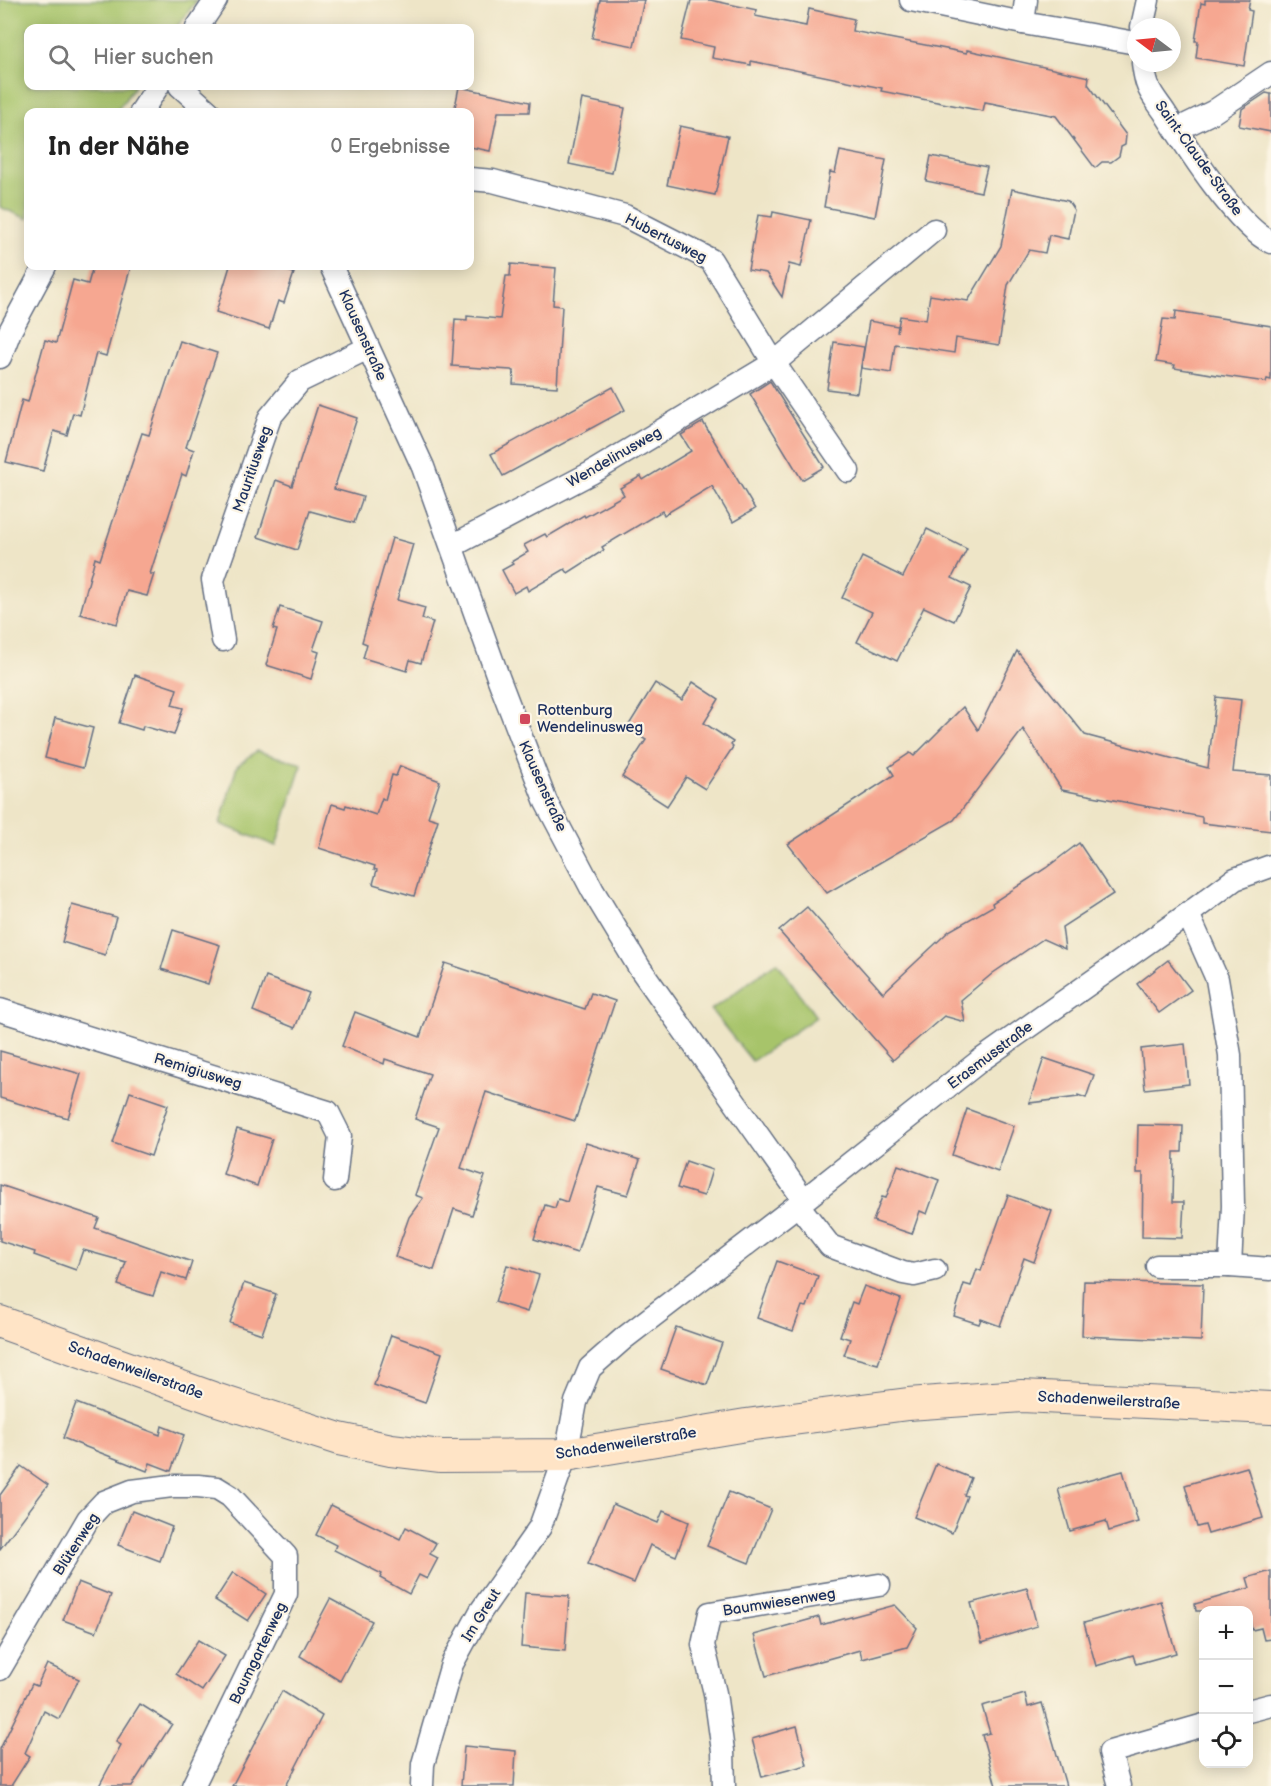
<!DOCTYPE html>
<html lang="de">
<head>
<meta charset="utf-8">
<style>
  :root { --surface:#fff; --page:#f2f2f2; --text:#222; --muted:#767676; --line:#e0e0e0 }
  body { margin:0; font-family:"Balsamiq Sans",sans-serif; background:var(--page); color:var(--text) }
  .controls { position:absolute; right:18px; bottom:18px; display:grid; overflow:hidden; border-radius:12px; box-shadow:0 3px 15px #0003 }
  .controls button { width:54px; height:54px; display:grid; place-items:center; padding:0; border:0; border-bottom:2px solid var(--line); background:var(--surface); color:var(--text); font:30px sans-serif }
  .compass { position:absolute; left:1127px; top:18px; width:54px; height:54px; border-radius:50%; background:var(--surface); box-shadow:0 3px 15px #0003; rotate:286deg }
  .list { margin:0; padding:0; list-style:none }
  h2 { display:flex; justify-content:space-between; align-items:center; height:78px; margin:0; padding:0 24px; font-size:26px }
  h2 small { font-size:20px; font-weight:400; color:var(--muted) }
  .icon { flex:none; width:33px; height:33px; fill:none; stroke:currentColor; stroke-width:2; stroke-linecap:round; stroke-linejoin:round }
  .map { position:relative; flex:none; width:1271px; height:1786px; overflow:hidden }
  .search { position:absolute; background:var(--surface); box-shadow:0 3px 15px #0003; left:24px; top:24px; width:450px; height:66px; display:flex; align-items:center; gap:15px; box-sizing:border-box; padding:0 21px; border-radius:12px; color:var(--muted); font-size:22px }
  .panel { position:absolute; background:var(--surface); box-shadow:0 3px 15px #0003; left:24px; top:108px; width:450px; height:162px; border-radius:12px }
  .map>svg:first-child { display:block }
  .green { fill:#a7c46a; stroke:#617a64; stroke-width:1.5 }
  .building { fill:#f6a791 }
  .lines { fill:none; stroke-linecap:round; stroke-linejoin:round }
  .street-casing { stroke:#656f83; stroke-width:25 }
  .secondary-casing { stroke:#656f83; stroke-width:34 }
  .street { stroke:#fff; stroke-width:22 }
  .secondary { stroke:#ffe4c6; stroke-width:32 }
  .poi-dot { fill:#d1495b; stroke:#fcf5e5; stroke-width:2 }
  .labels { text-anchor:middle; stroke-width:4.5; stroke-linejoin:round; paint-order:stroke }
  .street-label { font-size:15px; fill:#1b2f5e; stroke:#fcf5e5 }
  .poi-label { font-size:15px; fill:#1b2f5e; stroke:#fcf5e5; text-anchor:start }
</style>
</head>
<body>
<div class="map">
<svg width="1271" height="1786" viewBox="0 0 1271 1786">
  <rect width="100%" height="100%" fill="#fcf5e5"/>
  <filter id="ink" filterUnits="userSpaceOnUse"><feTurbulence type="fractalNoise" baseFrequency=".0167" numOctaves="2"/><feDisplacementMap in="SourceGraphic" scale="12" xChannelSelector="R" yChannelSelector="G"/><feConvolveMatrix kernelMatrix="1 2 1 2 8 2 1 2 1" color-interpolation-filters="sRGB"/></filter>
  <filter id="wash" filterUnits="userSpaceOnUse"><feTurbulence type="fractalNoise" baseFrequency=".008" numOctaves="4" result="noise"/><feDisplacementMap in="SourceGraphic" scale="24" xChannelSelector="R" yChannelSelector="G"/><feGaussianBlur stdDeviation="1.35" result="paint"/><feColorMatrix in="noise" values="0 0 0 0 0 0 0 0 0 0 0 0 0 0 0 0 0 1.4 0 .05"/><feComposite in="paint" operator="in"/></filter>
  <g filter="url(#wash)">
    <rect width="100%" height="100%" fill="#eee5c7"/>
    <g class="green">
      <path d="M0 0H197L176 28H28V86H135L116 112H28V219L0 207Z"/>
      <path d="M257 751 302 764 276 846 220 824 237 766Z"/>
      <path d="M777 962 816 1017 752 1061 711 1010Z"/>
    </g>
    <g id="blocks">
      <g class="building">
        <path d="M600 0H644L634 46 592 38Z"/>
        <path d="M691 0H710L757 10 755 16 806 26 809 9 854 19 852 31 967 53V50L1089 77 1088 84 1126 135 1125 145 1121 147 1119 156 1111 162H1102L1095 168 1056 116 985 102 983 111 881 91 882 88 751 61V65L712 58 714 47 681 40Z"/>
        <path d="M1205 0H1250L1248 10 1252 11 1244 66 1196 58 1198 41H1195L1201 3 1205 4Z"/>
        <path d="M459 87 530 102 529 112H498L490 151 470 147V112H454Z"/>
        <path d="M1266 93 1271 94V132L1239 126 1242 109Z"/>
        <path d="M582 99 625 108 612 173 569 164Z"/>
        <path d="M680 126 728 136 715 195 667 185Z"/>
        <path d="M840 151 886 160 875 217 824 207 830 172 835 173Z"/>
        <path d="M931 156 987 167 981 192 926 181Z"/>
        <path d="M1012 189 1068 201 1074 210 1068 239 1049 235 1045 253 1029 250 1008 285 999 345 956 338 954 353 895 344 891 373 861 368 869 321 898 326 897 332 900 316 926 320 930 295 968 301 1001 246Z"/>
        <path d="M773 212 811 220 801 267 789 264 782 297 766 273 748 270 758 215 772 217Z"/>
        <path d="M511 264 556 268 553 305 562 306 557 387 513 384 514 371 511 370 452 366 455 319 467 320V316L500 319 506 276H510Z"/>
        <path d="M93 266H131L106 356 96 353 80 415 73 413 67 435 54 431 43 471 6 462 22 400 28 402 45 340 56 343 73 280 88 284Z"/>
        <path d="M230 266H272L294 273 284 303 278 301 269 329 216 312Z"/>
        <path d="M1176 311 1271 326V380L1267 379 1266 382 1217 375 1174 368 1175 365 1156 362 1163 319 1175 320Z"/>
        <path d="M180 341 217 353 186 447 194 450 186 476 182 474 150 574H154L147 596 127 591 117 624 80 614 95 558 100 560 142 433 149 435Z"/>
        <path d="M834 342 864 347 857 393 827 389Z"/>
        <path d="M770 381 824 467 802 480 750 394Z"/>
        <path d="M613 387 625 410 503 476 491 454Z"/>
        <path d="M318 405 357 418 334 489 363 497 354 523 310 511 297 550 258 537 276 480 292 486Z"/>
        <path d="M703 422 755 509 733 522 712 486 664 515 662 511 602 547 604 550 568 573 565 569 528 591 526 586 514 593 502 570 513 564 511 562 528 552 524 545 545 534 547 537 584 515 585 517 624 495 620 488 641 476 643 480 691 451 681 435Z"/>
        <path d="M927 529 967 549 952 578 971 587 954 621 924 607 897 661 857 642 872 612 842 598 862 557 903 577Z"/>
        <path d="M392 538 413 544 397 600 425 608 422 619 433 622 421 663 410 660 407 671 363 658 367 644 362 642Z"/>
        <path d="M280 607 323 621 313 650 319 652 311 679 266 665 277 630 273 629Z"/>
        <path d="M1017 651 1085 735 1208 768 1216 697 1241 700 1233 772 1271 775V831L1202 823V817L1062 790 1023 729 954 820 827 893 788 844 894 775 889 767 910 753 914 756 963 707 978 730Z"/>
        <path d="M135 675 177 689 172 705 183 708 174 735 143 726 142 730 119 723Z"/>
        <path d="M693 682 719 699 704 723 733 742 731 745 733 747 705 789 686 777 667 806 622 777 646 740 627 728 655 683 682 700Z"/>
        <path d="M55 718 93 728 83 768 45 758Z"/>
        <path d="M400 766 440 781 428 817 438 820 414 896 373 884 377 870 374 869 375 866 319 848 332 804 345 808 346 805 376 815 382 798 385 800 392 775 396 776Z"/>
        <path d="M1079 843 1113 894 1062 927 1065 949 1043 939 993 973 961 1000 965 1022 944 1016 893 1060 779 931 807 907 883 993 949 931 993 906 992 903 1046 868Z"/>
        <path d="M72 905 116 917 105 955 62 942Z"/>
        <path d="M173 930 220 945 208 984 161 969Z"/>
        <path d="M1168 960 1191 990 1159 1013 1137 984Z"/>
        <path d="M445 963 585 1009 591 993 615 1001 575 1121 486 1092 461 1168 485 1176 472 1215 454 1209 434 1270 395 1257 409 1217 423 1198 415 1195 439 1127 415 1119 430 1074 385 1059 384 1064 342 1046 355 1012 420 1037Z"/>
        <path d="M266 977 309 993 295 1028 253 1011Z"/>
        <path d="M1185 1044 1189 1084 1145 1089 1141 1049Z"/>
        <path d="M0 1051 81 1074 68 1118 0 1098Z"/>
        <path d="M1044 1058 1094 1075 1086 1098 1078 1095V1097L1029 1103Z"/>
        <path d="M130 1092 168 1105 151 1156 113 1143Z"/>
        <path d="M967 1109 1014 1126 998 1172 952 1155Z"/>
        <path d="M1138 1125 1183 1126 1182 1152H1174L1173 1202H1184L1182 1238 1142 1237 1143 1173H1137Z"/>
        <path d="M237 1129 272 1139 257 1186 223 1174Z"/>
        <path d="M586 1143 640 1160 628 1195 598 1187 577 1253 534 1239 545 1205 555 1208 558 1199 567 1202Z"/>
        <path d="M686 1161 712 1170 704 1196 677 1188Z"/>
        <path d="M898 1165 939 1180 927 1214 920 1211 912 1234 873 1221 882 1197 886 1198Z"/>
        <path d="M0 1185 99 1218 95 1228 192 1262 186 1280 161 1272 153 1296 118 1285 126 1262 83 1250 76 1270 34 1255 35 1252 0 1241Z"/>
        <path d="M1008 1195 1052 1211 1034 1262 1024 1258 1000 1326 981 1319 979 1324 954 1316 964 1284 971 1286 977 1269 981 1271Z"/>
        <path d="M777 1261 818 1276 807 1307 802 1306 793 1331 757 1318Z"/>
        <path d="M507 1265 539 1275 527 1312 495 1302Z"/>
        <path d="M1084 1281 1203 1284 1201 1341 1082 1336Z"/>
        <path d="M244 1283 276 1294 262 1334 230 1323Z"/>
        <path d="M864 1286 901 1299 878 1364 844 1355 850 1339 840 1336 852 1302 857 1304Z"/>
        <path d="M676 1327 722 1343 707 1385 661 1369Z"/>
        <path d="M391 1335 442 1353 425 1403 374 1385Z"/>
        <path d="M76 1403 160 1435 162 1426 184 1435 171 1471 150 1463 147 1471 63 1438Z"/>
        <path d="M936 1464 971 1478 964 1495 967 1496 952 1533 914 1517Z"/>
        <path d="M21 1466 48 1485 0 1549V1495Z"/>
        <path d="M1247 1467 1263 1518 1208 1534 1205 1525 1197 1527 1185 1485Z"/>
        <path d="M1123 1471 1138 1522 1109 1531 1106 1521 1070 1531 1058 1489Z"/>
        <path d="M729 1492 771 1509 749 1563 707 1546Z"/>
        <path d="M613 1504 658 1523 663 1511 689 1522 676 1556 650 1545 634 1583 588 1564Z"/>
        <path d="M331 1505 400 1539 406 1527 436 1543 430 1554 438 1558 427 1579 419 1575 409 1594 380 1578 382 1574 334 1550 336 1545 316 1535Z"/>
        <path d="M132 1511 172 1527 160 1561 118 1545Z"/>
        <path d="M1271 1571V1639L1264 1640 1261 1628 1252 1630 1248 1611H1196L1195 1604 1250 1588 1247 1578Z"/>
        <path d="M233 1572 266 1594 248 1621 215 1600Z"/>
        <path d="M78 1582 111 1595 96 1632 63 1620Z"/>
        <path d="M1027 1588 1037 1626 982 1643 971 1603Z"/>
        <path d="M525 1593 569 1596 565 1651 521 1647Z"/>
        <path d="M330 1599 372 1621 340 1681 300 1656Z"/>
        <path d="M1161 1601 1176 1653 1136 1664 1133 1655 1096 1666 1084 1623Z"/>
        <path d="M895 1605 917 1628 907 1647 862 1659 860 1650 766 1676 754 1635 819 1617 821 1625Z"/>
        <path d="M198 1640 225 1656 202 1691 176 1674Z"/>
        <path d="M47 1664 79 1679 59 1719 44 1711 25 1753 30 1756 11 1786H0V1749L32 1684 37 1686Z"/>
        <path d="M282 1691 322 1716 286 1786H232Z"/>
        <path d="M1025 1694 1028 1707 1042 1703 1066 1786H996L982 1735 990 1733 982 1706Z"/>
        <path d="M140 1704 172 1724 132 1786H99L121 1745 116 1742Z"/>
        <path d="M797 1726 807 1765 762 1777 752 1739Z"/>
        <path d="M464 1746 516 1751 514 1786H461Z"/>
      </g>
    </g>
  </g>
  <g filter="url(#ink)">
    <use href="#blocks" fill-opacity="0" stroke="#656f83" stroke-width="1.5"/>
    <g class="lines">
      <g class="street-casing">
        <g id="street">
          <path d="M911 0 1023 23 1136 43"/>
          <path d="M1023 23 1026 0"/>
          <path d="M1142 27 1148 0"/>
          <path d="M197 28 216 0"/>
          <path d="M1143 63C1144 70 1145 79 1148 86 1151 95 1160 105 1165 113 1186 146 1238 228 1271 242"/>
          <path d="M180 86 209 112"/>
          <path d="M141 112 158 86"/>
          <path d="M1176 130 1213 112 1271 73"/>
          <path d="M470 179 493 181 625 216 711 260 774 363 848 471"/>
          <path d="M331 266 423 467 498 677 546 802 593 891 639 967 804 1200"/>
          <path d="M0 357 10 331 45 266"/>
          <path d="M452 546 591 473 774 363 934 230"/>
          <path d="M223 640 213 580 270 417 300 381 368 348"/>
          <path d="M0 1010 328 1112 340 1136 335 1180"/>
          <path d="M798 1205 830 1246 903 1273 914 1275 935 1270"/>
          <path d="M1157 1266H1230L1233 1206 1230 1055 1217 979 1188 914"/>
          <path d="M1230 1266 1271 1269"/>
          <path d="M0 1669 88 1519 104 1502 132 1491 172 1486H198L217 1488 230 1496 286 1556V1594L193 1786"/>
          <path d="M1248 1711 1271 1705"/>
          <path d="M422 1786 423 1764 452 1664 481 1611 540 1527 566 1455 576 1402 590 1368 623 1339 804 1200 981 1060 1188 914 1235 879 1271 866"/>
          <path d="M724 1786 723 1751 715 1693 703 1645 710 1613 879 1585"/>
          <path d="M1119 1786 1110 1752 1204 1725"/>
        </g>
      </g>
      <g class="secondary-casing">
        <path id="secondary" d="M0 1322 218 1400 339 1439 391 1450 441 1456 566 1455 746 1425 908 1404 1022 1396 1271 1408"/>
      </g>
      <use href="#street" class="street"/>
      <use href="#secondary" class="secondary"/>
    </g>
  </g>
  <rect class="poi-dot" x="519" y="713" width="12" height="12" rx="3"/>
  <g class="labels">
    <g class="street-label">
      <text transform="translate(1199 158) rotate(54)" y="5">Saint-Claude-Straße</text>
      <text transform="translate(666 238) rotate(27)" y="5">Hubertusweg</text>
      <text transform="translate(363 335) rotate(66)" y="5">Klausenstraße</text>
      <text transform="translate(614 457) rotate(-30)" y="5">Wendelinusweg</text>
      <text transform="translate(252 469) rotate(-71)" y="5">Mauritiusweg</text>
      <text transform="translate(543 786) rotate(66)" y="5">Klausenstraße</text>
      <text transform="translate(990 1055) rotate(-37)" y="5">Erasmusstraße</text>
      <text transform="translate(198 1071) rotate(17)" y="5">Remigiusweg</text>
      <text transform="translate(136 1370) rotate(20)" y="5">Schadenweilerstraße</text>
      <text transform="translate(1109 1400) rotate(3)" y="5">Schadenweilerstraße</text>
      <text transform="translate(626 1443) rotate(-9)" y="5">Schadenweilerstraße</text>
      <text transform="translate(76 1544) rotate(-57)" y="5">Blütenweg</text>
      <text transform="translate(779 1602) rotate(-9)" y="5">Baumwiesenweg</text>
      <text transform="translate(481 1615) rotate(-58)" y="5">Im Greut</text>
      <text transform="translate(258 1653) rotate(-64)" y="5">Baumgartenweg</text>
    </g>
    <g class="poi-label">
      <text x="537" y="715">Rottenburg<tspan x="537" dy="17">Wendelinusweg</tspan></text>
    </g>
  </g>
</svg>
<div class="controls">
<button>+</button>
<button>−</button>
<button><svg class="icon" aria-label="locate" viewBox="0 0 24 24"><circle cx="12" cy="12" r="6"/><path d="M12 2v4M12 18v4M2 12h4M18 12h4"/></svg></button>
</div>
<svg class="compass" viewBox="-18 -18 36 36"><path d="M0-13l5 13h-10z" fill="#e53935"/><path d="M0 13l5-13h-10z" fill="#767676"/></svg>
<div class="search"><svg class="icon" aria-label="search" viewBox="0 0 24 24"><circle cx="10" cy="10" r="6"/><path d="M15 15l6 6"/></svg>Hier suchen</div>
<section class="panel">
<h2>In der Nähe<small>0 Ergebnisse</small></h2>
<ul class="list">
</ul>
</section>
</div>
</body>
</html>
